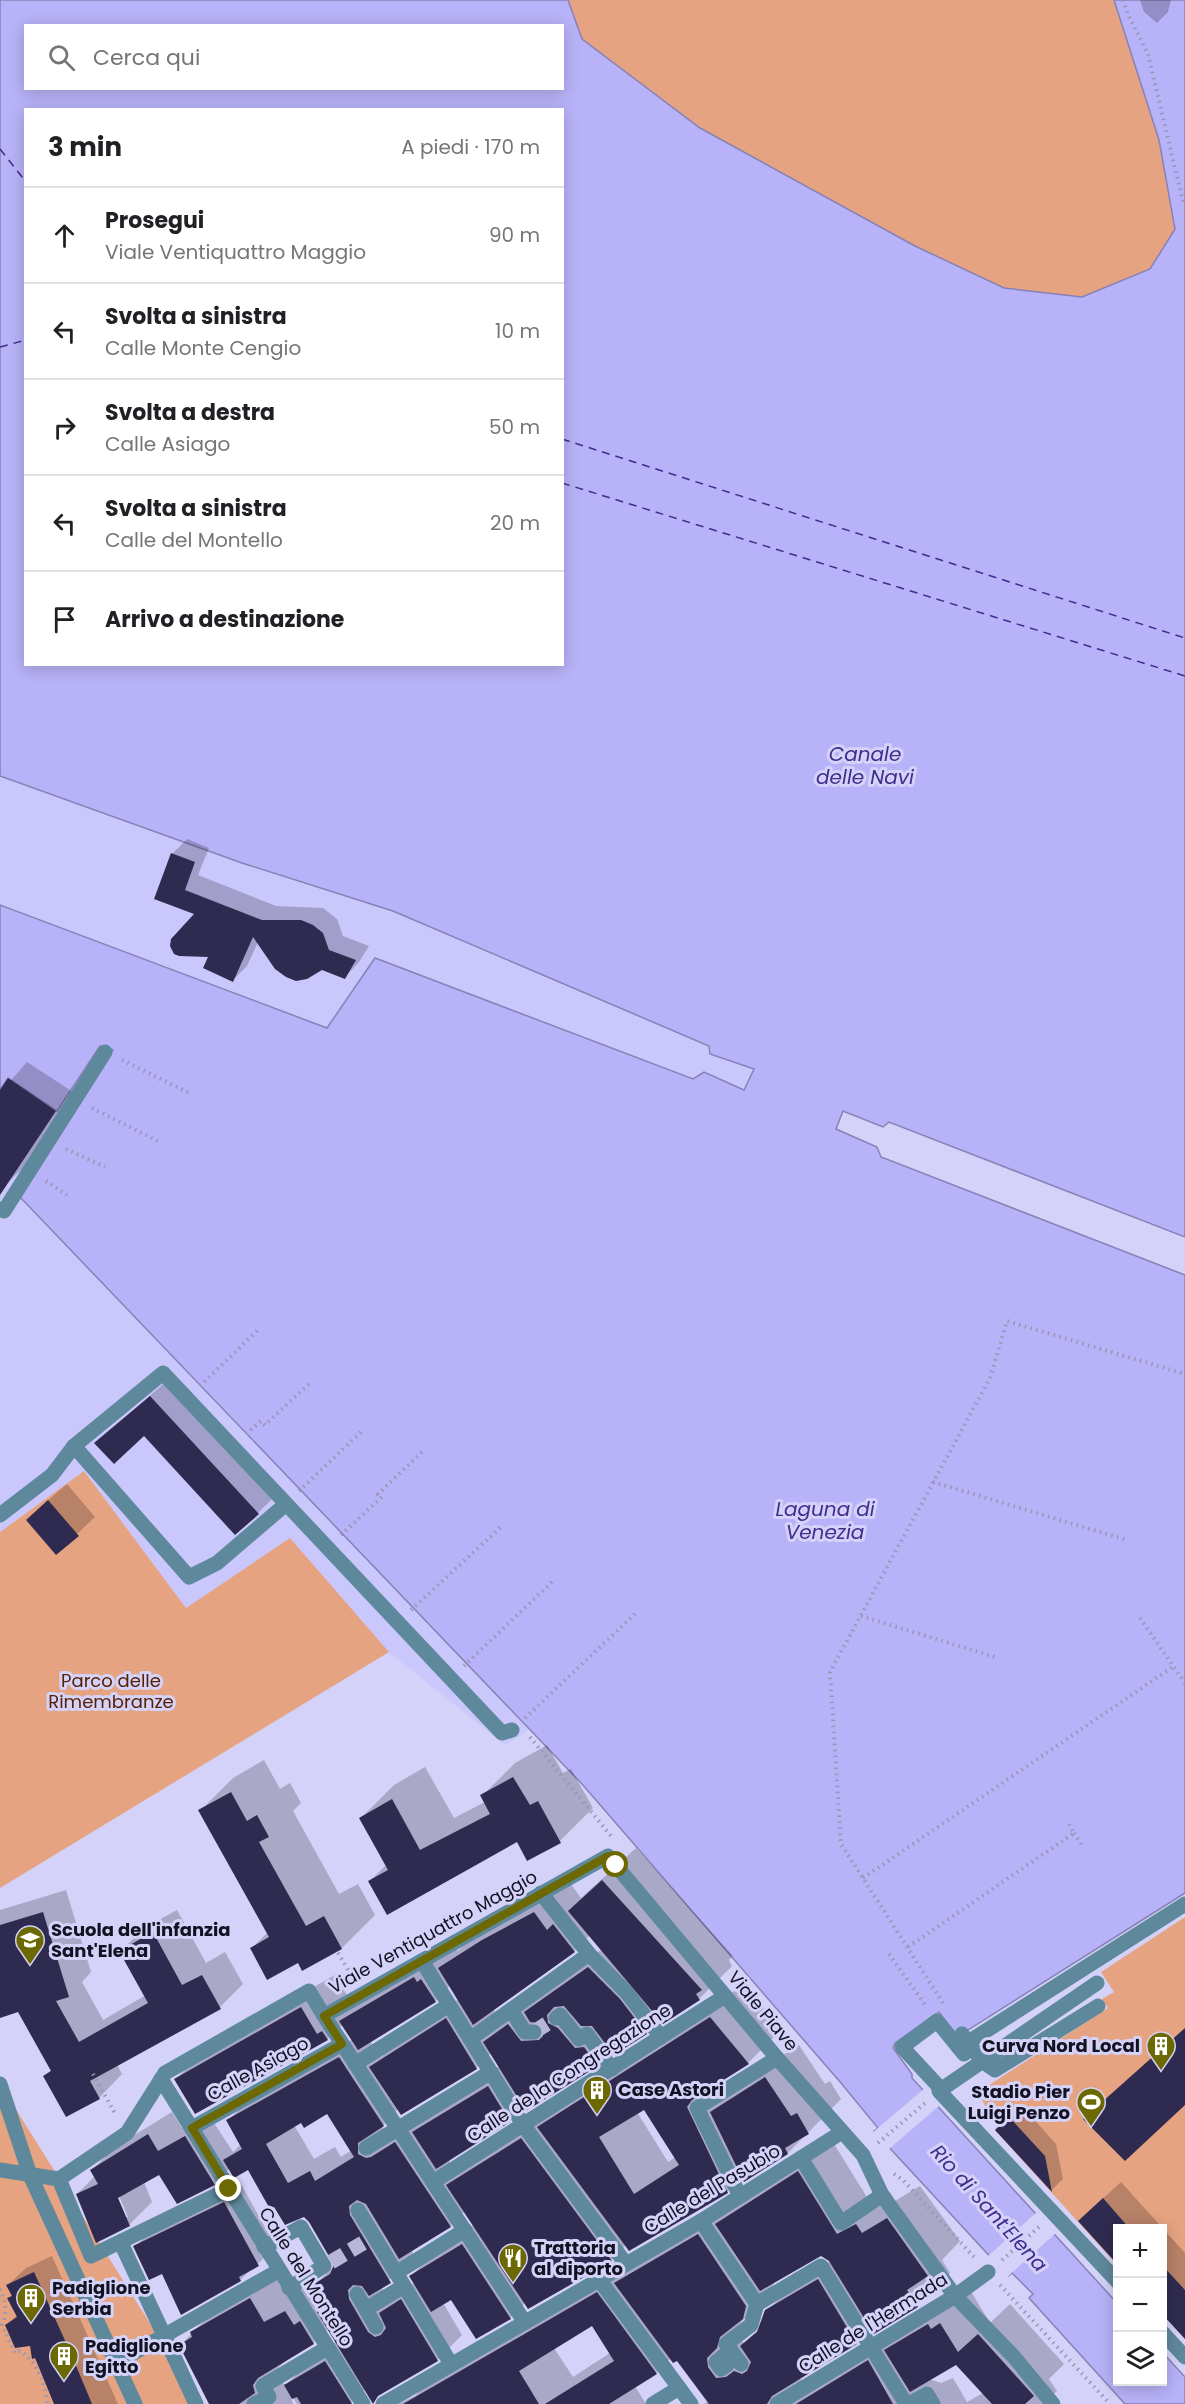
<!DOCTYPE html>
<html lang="it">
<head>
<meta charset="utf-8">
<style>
  :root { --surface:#fff; --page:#f2f2f2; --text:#202124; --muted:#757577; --line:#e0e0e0 }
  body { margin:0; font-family:Poppins,sans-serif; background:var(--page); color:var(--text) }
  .controls { position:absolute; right:18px; bottom:18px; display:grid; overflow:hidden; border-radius:0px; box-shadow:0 3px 15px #0003 }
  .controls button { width:54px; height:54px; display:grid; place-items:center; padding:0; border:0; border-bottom:2px solid var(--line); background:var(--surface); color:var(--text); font:30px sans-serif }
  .stop { position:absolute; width:18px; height:18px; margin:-14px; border:4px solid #6c6802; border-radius:50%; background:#fff }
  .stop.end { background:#6c6802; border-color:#fff; box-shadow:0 2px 6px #0008 }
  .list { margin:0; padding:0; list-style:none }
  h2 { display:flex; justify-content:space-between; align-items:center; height:78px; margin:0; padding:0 24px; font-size:26px }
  h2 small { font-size:20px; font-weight:400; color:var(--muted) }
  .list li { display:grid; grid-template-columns:39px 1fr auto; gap:18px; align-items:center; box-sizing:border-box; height:96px; padding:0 24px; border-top:2px solid var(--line) }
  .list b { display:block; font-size:22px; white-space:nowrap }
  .list p { margin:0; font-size:20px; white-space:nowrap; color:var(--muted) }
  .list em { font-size:20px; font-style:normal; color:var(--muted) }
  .icon { flex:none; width:33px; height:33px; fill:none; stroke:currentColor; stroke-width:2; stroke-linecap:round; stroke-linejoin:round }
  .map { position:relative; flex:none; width:1185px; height:2404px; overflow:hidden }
  .search { position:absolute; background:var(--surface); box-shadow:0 3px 15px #0003; left:24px; top:24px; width:540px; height:66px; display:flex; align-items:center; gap:15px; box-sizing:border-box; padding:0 21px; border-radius:0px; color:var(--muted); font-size:22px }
  .panel { position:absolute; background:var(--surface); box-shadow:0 3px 15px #0003; left:24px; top:108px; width:540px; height:558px; border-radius:0px }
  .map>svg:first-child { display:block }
  .built { fill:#cac7fc }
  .green { fill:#e6a382 }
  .water { fill:#b8b2f8; stroke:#8682b8; stroke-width:1.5; fill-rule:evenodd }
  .pier { fill:#d4d2f8 }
  .shadow { fill:#0003; fill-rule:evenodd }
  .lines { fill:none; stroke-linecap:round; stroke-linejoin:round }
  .ferry { stroke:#422c8d; stroke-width:1.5; stroke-dasharray:8 6; stroke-linecap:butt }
  .building { fill:#2f2b50; fill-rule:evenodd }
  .minor-tunnel { stroke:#b7b5d8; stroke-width:15; stroke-dasharray:15 8; stroke-linecap:butt }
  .path { stroke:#9896b5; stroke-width:4; stroke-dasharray:1.5 4.5; stroke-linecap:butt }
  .minor { stroke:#5e889b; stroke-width:15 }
  .route { stroke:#6c6802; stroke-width:8 }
  .labels { text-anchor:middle; stroke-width:6; stroke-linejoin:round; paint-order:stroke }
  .park-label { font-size:18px; fill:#582100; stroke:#d4d2f8 }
  .poi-label { font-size:18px; font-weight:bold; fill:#131222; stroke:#d4d2f8; text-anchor:start }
  .street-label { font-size:18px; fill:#131222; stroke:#d4d2f8 }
  .water-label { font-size:20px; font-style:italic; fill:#422c8d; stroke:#d4d2f8 }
</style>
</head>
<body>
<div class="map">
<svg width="1185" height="2404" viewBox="0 0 1185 2404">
  <rect width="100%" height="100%" fill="#d4d2f8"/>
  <g class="built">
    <path d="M0 775 393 911 709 1046 711 1054 755 1068 744 1090 704 1072 693 1079 375 958 328 1028 0 905Z"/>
    <path d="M100 1045 113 1051 19 1196 529 1729 520 1736 505 1745 389 1652 290 1538 186 1608 84 1471 0 1532V1090L8 1078 57 1111Z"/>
  </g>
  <g class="green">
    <path d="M568 0H1114L1159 140 1175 229 1150 269 1082 297 1004 288 915 246 700 128 582 39Z"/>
    <path d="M84 1471 186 1608 290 1538 389 1652 0 1888V1532Z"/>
    <path d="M1185 1917V2339L1163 2314 1162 2228H1118L1117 2265 995 2130 1001 2123 985 2106 981 2097 986 2087 1108 2008 1102 1999 1114 1992 1101 1972Z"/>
    <path d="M0 2084 166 2349 189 2404H0Z"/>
  </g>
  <path class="water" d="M0 0H568L582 39 700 128 915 246 1004 288 1082 297 1150 269 1175 229 1159 140 1114 0H1185V1237L889 1122 883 1127 843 1111 836 1129 877 1147 881 1157 1185 1275V1893L957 2037 939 2012 895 2043 893 2048 912 2074V2078L1117 2303 1118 2382H1162L1163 2353 1185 2377V2404H1125L1029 2298 1033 2294 1012 2273 1008 2276 874 2131 878 2128 841 2083 582 1784 19 1196 113 1050 100 1046 57 1111 8 1078 0 1090V905L327 1028 375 958 693 1079 704 1072 744 1090 754 1069 710 1054 709 1046 393 911 242 863 0 776ZM26 26H562V88H26ZM26 110H562V664H26Z"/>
  <g class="pier">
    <path d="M925 2088 940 2105 888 2150 872 2133Z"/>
    <path d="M1038 2211 1057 2232 1006 2278 987 2257Z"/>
  </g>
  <g class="shadow">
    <path d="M1140 0H1171L1168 12 1157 23 1144 12Z"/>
    <path d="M187 839 209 848 198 875 276 906 323 908 337 919 343 936 369 946 359 962 345 977 258 942 247 966 233 980 210 956 196 914 155 898 172 854Z"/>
    <path d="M27 1062 73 1092 23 1168 5 1185 0 1182V1093Z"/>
    <path d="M169 1379 275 1496 258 1513 145 1434 96 1443Z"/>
    <path d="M67 1484 95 1517 57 1553 45 1503Z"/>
    <path d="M547 1745 563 1773 571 1769 593 1808 560 1841 528 1859 517 1840 370 1881 386 1865 361 1818 394 1785 425 1767 454 1818 485 1802 482 1796 515 1763Z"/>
    <path d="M264 1760 280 1789 290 1783 301 1803 293 1811 339 1894 358 1884 375 1915 342 1948 303 1969 298 1961 251 1949 268 1932 200 1811 233 1778Z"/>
    <path d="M636 1848 733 1956 729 1960 732 1966 699 1999 660 2018 646 2033 612 2049 597 2064 524 2105 509 2120 448 2159 458 2175 481 2152 744 1985 781 2030 748 2063 722 2079 729 2094 745 2079 799 2045 825 2084 830 2081 841 2099 788 2153 743 2176 727 2192 626 2245 611 2260 525 2303 510 2318 451 2298 443 2303 462 2335 437 2360 366 2388 351 2403 297 2404 290 2393 293 2404H211L181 2345 192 2333 223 2302 282 2268 296 2292 318 2282 334 2266V2261L305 2215 248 2168H230L214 2184 177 2202 160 2173 144 2182 152 2202 129 2225 77 2194 95 2176 92 2170 115 2147 172 2112 182 2128 208 2114 233 2152 241 2144 228 2121 253 2095 353 2039 343 2024 327 2039 176 2079 209 2046 335 1975 351 2002 455 1947 458 1951 473 1935 568 1880 581 1898ZM590 1935 602 1949 503 2024 493 2009 574 1951ZM450 1985 459 1999 404 2034 381 2057 370 2041 435 2001ZM492 2052 500 2066 446 2099 423 2122 421 2118 392 2133 383 2128V2125L398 2109 401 2113 476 2068ZM644 2108 676 2157 668 2162 637 2112ZM327 2112 352 2150 341 2157 335 2147 314 2159 294 2125ZM117 2191 128 2217H125L114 2192ZM465 2211 474 2225 444 2243 411 2276 415 2282 390 2303 381 2287 415 2256 411 2250 450 2226ZM329 2328 337 2341 319 2352 286 2385 279 2381 275 2371 286 2360 313 2343Z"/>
    <path d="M66 1890 91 1972 82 1982 103 2020 146 1995 121 1951 144 1928 177 1910 206 1963 225 1952 243 1984 220 2007 117 2064 122 2074 99 2098 45 2076 51 2070 19 2011 0 2017V1910Z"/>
    <path d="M1022 2106 1056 2144 1063 2179 1052 2190 997 2130Z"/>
    <path d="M831 2139 870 2202 890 2192 895 2201 920 2186 960 2241 942 2260 950 2273 917 2306 872 2327 857 2343 798 2378 808 2383 972 2293 990 2323 1010 2304 1064 2364 1049 2379 1057 2391 1043 2404H704L708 2401 677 2359 671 2358 656 2373 635 2386 646 2404H398L415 2396 440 2370ZM816 2256H827L830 2261 798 2280 767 2311 761 2327 744 2343 738 2336V2326L773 2286 775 2280ZM592 2324 610 2353 573 2377 554 2348ZM956 2363 983 2393 967 2402 953 2378 941 2383 929 2379Z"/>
    <path d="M1121 2182 1185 2253V2337L1162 2312V2228H1118L1098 2203Z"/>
    <path d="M242 2186 276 2247 240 2280 163 2272 135 2247 153 2229Z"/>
    <path d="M52 2256 118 2404H55L31 2344 7 2325 18 2314 9 2298 13 2295 8 2285 26 2268Z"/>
  </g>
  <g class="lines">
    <g class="ferry">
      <path d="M0 149 26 182"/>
      <path d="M0 347 26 340"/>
      <path d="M562 439 1185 638"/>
      <path d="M562 483 1185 676"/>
    </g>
  </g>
  <g class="building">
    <path d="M171 853 195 862 185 890 262 920H301L313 925 323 933 329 950 356 960 345 979 322 970 307 979 296 981 286 977 275 969 253 937 233 982 203 968 208 957 179 956 174 954 170 946 171 939 194 914 154 899Z"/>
    <path d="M8 1078 56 1111 0 1195V1090Z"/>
    <path d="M150 1396 259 1514 235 1535 144 1436 114 1464 94 1443Z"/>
    <path d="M48 1500 79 1536 56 1555 26 1520Z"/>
    <path d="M513 1777 530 1805 538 1801 561 1843 527 1861 517 1842 387 1915 368 1881 388 1870 359 1818 392 1799 420 1850 490 1814 480 1795Z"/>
    <path d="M231 1792 247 1821 257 1815 269 1837 259 1842 306 1926 324 1916 342 1949 302 1971 298 1963 267 1980 250 1948 269 1937 198 1810Z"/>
    <path d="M602 1880 702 1990 696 1994 700 2000 663 2024 568 1911Z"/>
    <path d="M43 1912 69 1997 56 2001 79 2042 148 2003 119 1951 153 1932 182 1985 202 1975 221 2009 90 2081 100 2099 66 2117 43 2076 51 2071 18 2012 0 2018V1925Z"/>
    <path d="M534 1912 547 1930 553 1924 575 1952 473 2025 438 1968 482 1940Z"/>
    <path d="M588 1967 620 1999 647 2034 614 2055 592 2026H581L564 2006 554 2007 547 2015 548 2023 558 2028 575 2048 584 2047 598 2066 526 2111 483 2042 508 2024 521 2041 539 2040 543 2036V2028L538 2023 530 2022 524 2012Z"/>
    <path d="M414 1977 417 1982 421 1979 436 2002 358 2050 339 2021Z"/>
    <path d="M301 2007 317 2034 322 2031 328 2040 195 2114 174 2079Z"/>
    <path d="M710 2017 749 2064 692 2100 687 2107 728 2193 629 2251 537 2127ZM644 2110 679 2165 634 2194 599 2137Z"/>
    <path d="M446 2018 477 2069 401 2115 369 2067Z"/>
    <path d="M1185 2028V2105L1125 2161 1083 2119Z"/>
    <path d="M339 2057 384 2126 358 2143V2154L366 2158 371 2157 395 2142 451 2227 399 2259 366 2204 357 2200 349 2206 350 2215 391 2283 369 2296 362 2286 353 2285 348 2290 349 2299 368 2332 375 2337 381 2335 386 2328 379 2313 401 2299 438 2361 378 2396 373 2404 317 2312 327 2306 314 2284 330 2274 334 2265 309 2222 304 2217 285 2225 274 2207 270 2209 248 2170 234 2178 223 2160 242 2149 226 2120ZM327 2114 354 2157 315 2181 310 2171 288 2183 266 2144 301 2123 304 2128Z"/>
    <path d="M765 2077 791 2116 797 2113 809 2134 785 2148 788 2154 744 2182 710 2112Z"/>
    <path d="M488 2086 510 2122 436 2169 412 2132Z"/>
    <path d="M1009 2117 1045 2156 1052 2192 995 2130Z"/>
    <path d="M148 2134 158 2151 185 2136 215 2185 177 2204 159 2175 118 2198 130 2226 96 2243 76 2194 98 2184 90 2170Z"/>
    <path d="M521 2138 612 2261 528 2309 446 2185Z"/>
    <path d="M798 2171 837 2234 856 2224 862 2233 887 2218 928 2276 907 2290 918 2307 874 2334 829 2261 821 2256 760 2291 715 2224Z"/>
    <path d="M1103 2198 1130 2229H1118V2265L1078 2221Z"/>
    <path d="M224 2202 259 2266 239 2277 241 2281 181 2315 162 2274 149 2280 133 2246Z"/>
    <path d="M698 2234 746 2306 743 2319 720 2337 717 2348 707 2358 708 2367 716 2378 726 2377 734 2371 742 2374 747 2371 751 2362 740 2346 757 2332 765 2310 818 2279 857 2344 772 2396 767 2404H709L677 2361 673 2363 614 2283Z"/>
    <path d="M462 2244 511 2319 476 2339 451 2300 431 2312 409 2276Z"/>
    <path d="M1162 2265 1185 2290V2339L1162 2314Z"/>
    <path d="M34 2272 72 2356 92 2404H54L35 2358 32 2359 30 2346 15 2348 5 2325 17 2317 7 2298 12 2296 6 2285Z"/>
    <path d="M597 2292 657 2374 609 2404H545L614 2361 592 2326 519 2371 539 2404H403Z"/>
    <path d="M250 2298 264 2322 285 2311 294 2325 300 2321 314 2344 258 2378 253 2385 255 2393 239 2404H209L179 2345 192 2337 190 2332Z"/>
    <path d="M940 2323 958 2352 978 2334 1034 2396 1025 2404H992L956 2365 910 2392 884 2350 928 2324 931 2329Z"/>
    <path d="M868 2360 893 2404H796Z"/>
    <path d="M325 2361 352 2404H301L297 2397 292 2399 284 2385Z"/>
  </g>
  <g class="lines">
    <g class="minor-tunnel">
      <path d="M534 2032 556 2018"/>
      <path d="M331 2262 363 2243"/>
    </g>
    <g class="path">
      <path d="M1123 0 1129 17 1148 54 1184 206"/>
      <path d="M122 1060 191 1094"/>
      <path d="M92 1108 160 1142"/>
      <path d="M66 1149 105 1167"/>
      <path d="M46 1181 67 1195"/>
      <path d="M200 1386 260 1328"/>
      <path d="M246 1434 261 1421 265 1425 311 1382"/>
      <path d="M933 1482 1127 1540"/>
      <path d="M299 1491 361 1432"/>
      <path d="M341 1535 382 1497 378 1494 422 1452"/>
      <path d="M411 1610 503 1525"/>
      <path d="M861 1616 998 1658"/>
      <path d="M1140 1618 1185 1683"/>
      <path d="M464 1666 554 1580"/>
      <path d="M525 1718 638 1611"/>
      <path d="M530 1737 611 1836"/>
      <path d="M1074 1833 1083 1847"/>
      <path d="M863 1878 1174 1666"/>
      <path d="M908 1947 1074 1833 1067 1821"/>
      <path d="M338 1953 353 1978"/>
      <path d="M889 1954 926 2006"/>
      <path d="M943 2003 841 1844 830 1672 990 1378 1007 1321 1185 1374"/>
      <path d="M93 2074 116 2115"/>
      <path d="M878 2143 925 2103"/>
      <path d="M894 2174 903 2180 974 2257"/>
      <path d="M1002 2260 1039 2227"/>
      <path d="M1000 2285 1110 2404"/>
      <path d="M0 2289C5 2302 8 2312 2 2325L15 2353 20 2351C37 2361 46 2385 47 2404"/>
    </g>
    <g class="minor">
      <path d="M0 1209 4 1211 105 1052"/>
      <path d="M74 1446 189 1577 217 1563 286 1504"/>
      <path d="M0 1515 52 1475 74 1446 163 1373 502 1733 512 1730"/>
      <path d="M541 1893 589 1954 627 1993 661 2037"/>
      <path d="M422 1961 524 2126 626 2264"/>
      <path d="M1097 1983 939 2091 1118 2282"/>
      <path d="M511 2010 525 2032H534"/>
      <path d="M324 2016 524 2321"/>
      <path d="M556 2018 560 2015 579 2039 587 2034 612 2069"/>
      <path d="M962 2034 982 2061 995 2070 1098 2006"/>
      <path d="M470 2039 589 1954"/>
      <path d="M959 2048 1185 1904"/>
      <path d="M355 2064 449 2005"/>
      <path d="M161 2079 363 2404"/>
      <path d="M0 2084 30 2175 135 2404"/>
      <path d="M941 2089 902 2047 937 2021 964 2054"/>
      <path d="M192 2128 342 2044"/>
      <path d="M366 2148 491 2072"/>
      <path d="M801 2158 841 2223 882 2195"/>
      <path d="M0 2170 59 2179 127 2133 165 2073 309 1991 324 2016 608 1856 777 2058 863 2155 882 2195 955 2296 1014 2357 1053 2404"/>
      <path d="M59 2179 91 2256 229 2189"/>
      <path d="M433 2182 725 1996"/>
      <path d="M740 2196 697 2108 777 2058"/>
      <path d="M358 2210 404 2286 366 2309"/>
      <path d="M701 2221 757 2304 821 2266 906 2404"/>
      <path d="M121 2243 196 2404"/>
      <path d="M264 2247 301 2227 324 2266 289 2288"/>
      <path d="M396 2273 465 2230"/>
      <path d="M598 2278 691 2404"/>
      <path d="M404 2286 451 2364"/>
      <path d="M357 2294 376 2327"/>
      <path d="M1162 2332 1185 2357"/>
      <path d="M116 2363 278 2271"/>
      <path d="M741 2364 726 2344 751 2325 757 2304"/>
      <path d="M727 2365 721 2369 716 2362 731 2350"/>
      <path d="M254 2404 269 2397 263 2386 327 2348"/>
      <path d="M383 2404 701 2221 842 2132"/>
      <path d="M653 2404 679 2388"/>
      <path d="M777 2404 955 2296 988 2272"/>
      <path d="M909 2404 927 2394 933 2404"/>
    </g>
  </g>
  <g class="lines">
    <path class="route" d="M229 2189 192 2128 342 2044 324 2016 608 1856 616 1865"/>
  </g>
  <defs>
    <g id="school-pin" transform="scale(1.5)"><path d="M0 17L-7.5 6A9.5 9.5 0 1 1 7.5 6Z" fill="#6c6802" stroke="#d4d2f8"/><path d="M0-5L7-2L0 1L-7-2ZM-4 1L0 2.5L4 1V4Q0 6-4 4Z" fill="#fff"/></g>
    <g id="building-pin" transform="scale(1.5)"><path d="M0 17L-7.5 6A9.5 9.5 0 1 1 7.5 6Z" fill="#6c6802" stroke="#d4d2f8"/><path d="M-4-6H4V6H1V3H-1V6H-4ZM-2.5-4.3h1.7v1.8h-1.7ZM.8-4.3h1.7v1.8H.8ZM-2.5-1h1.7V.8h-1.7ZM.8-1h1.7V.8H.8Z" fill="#fff"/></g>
    <g id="stadium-pin" transform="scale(1.5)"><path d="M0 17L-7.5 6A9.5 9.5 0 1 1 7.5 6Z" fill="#6c6802" stroke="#d4d2f8"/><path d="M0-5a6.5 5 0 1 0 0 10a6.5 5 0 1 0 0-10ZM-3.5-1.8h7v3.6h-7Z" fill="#fff"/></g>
    <g id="restaurant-pin" transform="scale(1.5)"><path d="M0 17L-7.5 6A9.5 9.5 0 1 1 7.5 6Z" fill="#6c6802" stroke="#d4d2f8"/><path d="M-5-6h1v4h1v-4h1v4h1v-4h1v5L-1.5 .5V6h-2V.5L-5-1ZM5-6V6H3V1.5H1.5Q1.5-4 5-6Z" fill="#fff"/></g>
  </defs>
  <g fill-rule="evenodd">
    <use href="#school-pin" x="30" y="1940"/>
    <use href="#building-pin" x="1161" y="2046"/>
    <use href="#building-pin" x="597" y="2090"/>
    <use href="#stadium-pin" x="1091" y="2102"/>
    <use href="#restaurant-pin" x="513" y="2258"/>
    <use href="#building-pin" x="31" y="2298"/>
    <use href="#building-pin" x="64" y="2356"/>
  </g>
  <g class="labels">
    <g class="park-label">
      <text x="111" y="1687">Parco delle<tspan x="111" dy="21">Rimembranze</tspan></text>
    </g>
    <g class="poi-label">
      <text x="51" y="1936">Scuola dell'infanzia<tspan x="51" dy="21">Sant'Elena</tspan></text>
      <text x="1140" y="2052" text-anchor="end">Curva Nord Local</text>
      <text x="618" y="2096">Case Astori</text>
      <text x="1070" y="2098" text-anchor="end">Stadio Pier<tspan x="1070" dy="21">Luigi Penzo</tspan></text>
      <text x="534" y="2254">Trattoria<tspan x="534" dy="21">al diporto</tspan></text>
      <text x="52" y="2294">Padiglione<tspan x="52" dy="21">Serbia</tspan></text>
      <text x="85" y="2352">Padiglione<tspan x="85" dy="21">Egitto</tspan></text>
    </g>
    <g class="street-label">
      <text transform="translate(433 1932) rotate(-29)" y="6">Viale Ventiquattro Maggio</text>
      <text transform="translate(763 2011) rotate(50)" y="6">Viale Piave</text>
      <text transform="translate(258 2069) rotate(-29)" y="6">Calle Asiago</text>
      <text transform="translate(569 2073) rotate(-33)" y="6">Calle de la Congregazione</text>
      <text transform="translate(712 2189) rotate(-31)" y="6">Calle del Pasubio</text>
      <text transform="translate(306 2277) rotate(58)" y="6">Calle del Montello</text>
      <text transform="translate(873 2323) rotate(-32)" y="6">Calle de l'Hermada</text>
    </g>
    <g class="water-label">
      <text x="865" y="761">Canale<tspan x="865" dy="23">delle Navi</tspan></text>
      <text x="825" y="1516">Laguna di<tspan x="825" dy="23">Venezia</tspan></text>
      <text transform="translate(989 2208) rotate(48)" y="7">Rio di Sant'Elena</text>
    </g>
  </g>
</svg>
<div class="controls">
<button>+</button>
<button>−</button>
<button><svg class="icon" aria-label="layers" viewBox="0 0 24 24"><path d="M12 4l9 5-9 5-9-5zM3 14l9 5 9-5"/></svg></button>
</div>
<div class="stop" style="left:616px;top:1865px"></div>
<div class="stop end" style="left:229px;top:2189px"></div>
<div class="search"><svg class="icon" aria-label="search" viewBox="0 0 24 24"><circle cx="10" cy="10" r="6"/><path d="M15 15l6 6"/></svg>Cerca qui</div>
<section class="panel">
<h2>3 min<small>A piedi · 170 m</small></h2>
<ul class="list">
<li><svg class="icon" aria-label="ahead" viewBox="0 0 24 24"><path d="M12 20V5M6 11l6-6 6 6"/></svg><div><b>Prosegui</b><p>Viale Ventiquattro Maggio</p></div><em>90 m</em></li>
<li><svg class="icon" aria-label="left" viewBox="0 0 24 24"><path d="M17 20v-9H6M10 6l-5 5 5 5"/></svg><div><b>Svolta a sinistra</b><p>Calle Monte Cengio</p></div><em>10 m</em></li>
<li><svg class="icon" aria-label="right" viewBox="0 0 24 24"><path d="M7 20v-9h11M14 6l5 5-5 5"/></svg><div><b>Svolta a destra</b><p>Calle Asiago</p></div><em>50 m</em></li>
<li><svg class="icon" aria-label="left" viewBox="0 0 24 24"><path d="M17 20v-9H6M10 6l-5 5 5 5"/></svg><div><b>Svolta a sinistra</b><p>Calle del Montello</p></div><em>20 m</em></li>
<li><svg class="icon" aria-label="arrive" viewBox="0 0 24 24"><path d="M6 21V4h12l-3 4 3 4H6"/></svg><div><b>Arrivo a destinazione</b></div></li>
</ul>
</section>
</div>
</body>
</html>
